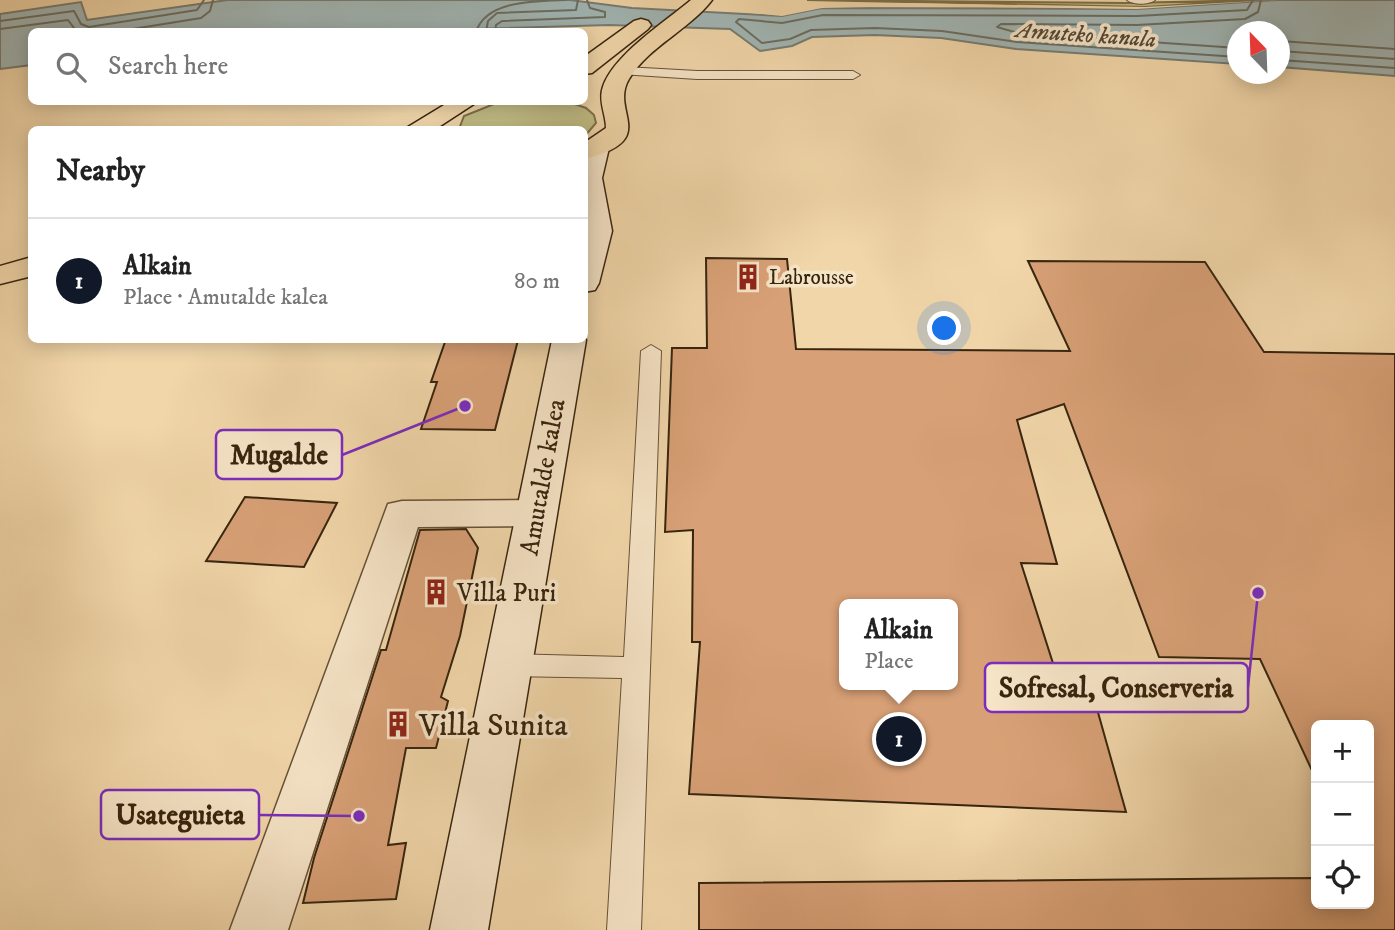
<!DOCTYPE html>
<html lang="en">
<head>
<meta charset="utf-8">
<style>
  :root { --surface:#fff; --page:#f2f2f2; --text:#222; --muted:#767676; --line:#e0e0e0; --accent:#111827 }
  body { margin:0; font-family:"IM FELL DW Pica",serif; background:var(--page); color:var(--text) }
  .controls { position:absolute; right:21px; bottom:21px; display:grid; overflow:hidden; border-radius:10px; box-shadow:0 4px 18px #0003 }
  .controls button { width:63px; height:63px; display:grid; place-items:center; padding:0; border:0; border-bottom:2px solid var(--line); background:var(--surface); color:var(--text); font:35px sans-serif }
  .compass { position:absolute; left:1227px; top:21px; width:63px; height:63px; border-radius:50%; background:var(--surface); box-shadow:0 4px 18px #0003; rotate:337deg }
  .you { position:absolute; left:945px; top:329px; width:24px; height:24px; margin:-18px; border:5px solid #fff; border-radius:50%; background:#1a73e8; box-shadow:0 0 0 10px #1a73e833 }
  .badge { display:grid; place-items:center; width:46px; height:46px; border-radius:50%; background:var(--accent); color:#fff; font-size:23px; font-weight:700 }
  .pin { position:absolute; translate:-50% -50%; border:4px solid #fff; box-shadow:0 2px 7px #0006 }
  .popup { position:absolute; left:839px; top:599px; width:119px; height:91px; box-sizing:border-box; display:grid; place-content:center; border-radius:10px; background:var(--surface); filter:drop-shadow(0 2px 5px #0005); font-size:23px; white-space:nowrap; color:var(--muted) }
  .popup b { font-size:26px; color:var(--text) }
  .popup::after { content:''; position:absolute; left:50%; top:100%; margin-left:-14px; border:14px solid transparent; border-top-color:var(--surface) }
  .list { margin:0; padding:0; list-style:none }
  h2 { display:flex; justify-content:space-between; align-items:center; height:91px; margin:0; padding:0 28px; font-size:30px }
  h2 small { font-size:23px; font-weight:400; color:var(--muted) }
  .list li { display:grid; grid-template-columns:46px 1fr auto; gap:21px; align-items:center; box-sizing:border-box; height:126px; padding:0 28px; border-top:2px solid var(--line) }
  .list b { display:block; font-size:26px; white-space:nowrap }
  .list p { margin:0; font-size:23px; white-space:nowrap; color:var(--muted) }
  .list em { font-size:23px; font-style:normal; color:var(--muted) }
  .icon { flex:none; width:38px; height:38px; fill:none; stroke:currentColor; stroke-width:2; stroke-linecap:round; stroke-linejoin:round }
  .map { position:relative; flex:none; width:1395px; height:930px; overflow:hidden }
  .search { position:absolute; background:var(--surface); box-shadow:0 4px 18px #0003; left:28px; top:28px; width:560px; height:77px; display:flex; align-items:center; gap:18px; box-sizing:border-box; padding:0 24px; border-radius:10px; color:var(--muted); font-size:26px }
  .panel { position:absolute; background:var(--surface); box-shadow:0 4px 18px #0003; left:28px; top:126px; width:560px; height:217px; border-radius:10px }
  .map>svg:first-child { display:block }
  .green { fill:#c1bc84; stroke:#7c704a; stroke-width:2 }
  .water { fill:#a1b6b5; stroke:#777c73; stroke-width:2 }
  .pier { fill:#f1d6a9 }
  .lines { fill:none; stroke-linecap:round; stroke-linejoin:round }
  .shore { stroke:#6c6e62; stroke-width:2 }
  .building { fill:#d8a076; stroke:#37250f; stroke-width:2; fill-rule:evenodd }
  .service-casing { stroke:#665136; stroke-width:2 }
  .minor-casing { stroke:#665136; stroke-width:3 }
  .secondary-casing { stroke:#37250f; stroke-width:3 }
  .primary-casing { stroke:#37250f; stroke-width:3 }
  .service { fill:#f6e4c7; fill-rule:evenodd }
  .minor { fill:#f6e4c7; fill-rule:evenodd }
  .secondary { fill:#f6e4c7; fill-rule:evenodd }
  .primary { fill:#f1d6a9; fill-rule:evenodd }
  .labels { text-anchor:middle; stroke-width:7; stroke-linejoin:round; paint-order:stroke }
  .far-poi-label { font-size:21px; fill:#37250f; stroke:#f6e4c7; text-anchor:start }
  .far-water-label { font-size:23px; font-style:italic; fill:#524938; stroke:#f6e4c7 }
  .street-label { font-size:26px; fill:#37250f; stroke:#f6e4c7 }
  .poi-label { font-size:26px; fill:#37250f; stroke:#f6e4c7; text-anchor:start }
  .near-poi-label { font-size:32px; fill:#37250f; stroke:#f6e4c7; text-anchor:start }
  .leader { fill:none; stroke:#7b2cbf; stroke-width:2.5 }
  .callout-dot { fill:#7b2cbf; stroke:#f6e4c7; stroke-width:2.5 }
  .callout { fill:#f6e4c7; stroke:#7b2cbf; stroke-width:2.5 }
  .callout-label { font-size:28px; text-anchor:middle; font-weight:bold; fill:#37250f }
</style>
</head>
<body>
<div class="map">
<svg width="1395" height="930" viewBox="0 0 1395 930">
  <rect width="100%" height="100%" fill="#f1d6a9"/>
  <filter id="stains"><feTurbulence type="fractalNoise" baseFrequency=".00286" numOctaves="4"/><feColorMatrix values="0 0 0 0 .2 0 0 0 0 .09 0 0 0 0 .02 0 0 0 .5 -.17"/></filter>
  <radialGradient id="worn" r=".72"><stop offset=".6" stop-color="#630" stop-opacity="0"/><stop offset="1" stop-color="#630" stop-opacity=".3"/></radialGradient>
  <g class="green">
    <path d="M807 0 1126 3 1260 0 1145 7Z"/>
    <path d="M499 102H569L586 108 594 115 596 123 585 136 584 130 459 129 464 116Z"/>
  </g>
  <path class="water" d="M227 0H570L632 8 782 16 822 8 1137 9 1277 0H1395V76L1280 67V32H1238L1237 64 1016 49 941 38 875 35 812 37 792 46 760 51 730 29 609 25 368 32H32L31 65 0 69V14L81 2 87 20Z"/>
  <path class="pier" d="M1277 0 1137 9 916 6 822 8 782 16 729 11 732 8 782 13 822 4 905 3 1145 7Z"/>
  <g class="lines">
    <g class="shore">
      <path d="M0 21 74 11 81 24 89 27 197 10 204 0"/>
      <path d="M0 29 68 20 77 32"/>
      <path d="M114 32 201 18 210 11 213 0"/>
      <path d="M476 32C486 0 536 1 566 0"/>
      <path d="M486 32 488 21 497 13 576 10 578 0"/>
      <path d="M495 32 496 25 502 21 605 17V12L590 8 587 0"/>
      <path d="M1280 41 1395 49"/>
      <path d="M1238 48 1018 33 997 27 1001 24 1137 25 1245 19 1258 12 1261 0"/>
      <path d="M1280 51 1395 59"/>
      <path d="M1238 57 1017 42 942 31 875 28 811 30 790 39 762 43 736 22 739 19 782 23 823 15 1137 16 1247 10 1253 0"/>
      <path d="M1280 60 1395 68"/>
    </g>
  </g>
  <g class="building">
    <path d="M706 258 787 259 796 349 1070 351 1028 261 1205 262 1264 352 1395 354V930H699V883L1316 878V904H1369V725H1316V779L1260 659 1159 657 1064 404 1017 420 1057 564 1021 563 1059 682 1090 684 1126 812 689 794 700 642H692L693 530 665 532 672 348H707ZM845 604H953V685H845Z"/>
    <path d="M452 340H518L495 430 421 429 437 382H431L445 342Z"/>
    <path d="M245 497 337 503 304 567 206 561Z"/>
    <path d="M466 529 478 548 460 636 441 697 448 701 436 748H406L388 845 406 843 396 899 303 903 314 858 381 650H386L420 530Z"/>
  </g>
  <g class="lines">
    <g class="service-casing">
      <g id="service">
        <path d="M1127 0H1155C1149 5 1133 5 1127 0Z"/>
        <path d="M625 67 697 71H853L860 75 853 79H697L620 74V68Z"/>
        <path d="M651 345 661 351 641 930H607L622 678 508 676 498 673 494 665 498 657 508 654 624 657 641 351Z"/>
      </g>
    </g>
    <g class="minor-casing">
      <path id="minor" d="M536 500 550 504 556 513 550 522 536 526 418 527 288 930H230L388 504 402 501Z"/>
    </g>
    <g class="secondary-casing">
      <g id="secondary">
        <path d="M596 140 605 143 609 148 602 178 612 231 599 283 595 290 584 292V146Z"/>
        <path d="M584 338 586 340 488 930H430L552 340Z"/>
      </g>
    </g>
    <g class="primary-casing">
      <g id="primary">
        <path d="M691 0H712C689 30 649 46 629 79 609 112 662 140 584 159V143L606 128C606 115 599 103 602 90 610 57 665 22 691 0Z"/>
        <path d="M641 19 648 21 651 25 648 29 592 73 584 74V57L634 21Z"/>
        <path d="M449 102H477L434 130H403Z"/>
        <path d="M32 257V276L0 284V266Z"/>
      </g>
    </g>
    <use href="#service" class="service"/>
    <use href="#minor" class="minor"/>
    <use href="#secondary" class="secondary"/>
    <use href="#primary" class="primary"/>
  </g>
  <defs>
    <g id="building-bare" transform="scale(2.1)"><path d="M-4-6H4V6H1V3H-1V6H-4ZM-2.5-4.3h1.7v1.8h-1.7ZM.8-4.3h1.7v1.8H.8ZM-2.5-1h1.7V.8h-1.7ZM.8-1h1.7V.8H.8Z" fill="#8f2418" stroke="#f6e4c7" stroke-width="2.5" paint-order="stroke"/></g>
  </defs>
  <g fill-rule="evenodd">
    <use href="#building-bare" x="748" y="277"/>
    <use href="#building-bare" x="436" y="592"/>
    <use href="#building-bare" x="398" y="724"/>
  </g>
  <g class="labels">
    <g class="far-poi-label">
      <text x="769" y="284">Labrousse</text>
    </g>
    <g class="far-water-label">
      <text transform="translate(1086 34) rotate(4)" y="8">Amuteko kanala</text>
    </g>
    <g class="street-label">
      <text transform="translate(542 477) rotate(-80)" y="9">Amutalde kalea</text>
    </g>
    <g class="poi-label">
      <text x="457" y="601">Villa Puri</text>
    </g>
    <g class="near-poi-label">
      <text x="419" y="735">Villa Sunita</text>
    </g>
  </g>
  <path class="leader" d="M465 406L342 455M1258 593L1248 687M359 816L259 815"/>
  <g class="callout-dot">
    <circle cx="465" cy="406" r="7"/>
    <circle cx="1258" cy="593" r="7"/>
    <circle cx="359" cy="816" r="7"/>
  </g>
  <g class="callout">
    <rect x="216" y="430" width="126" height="49" rx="7"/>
    <rect x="985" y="663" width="263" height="49" rx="7"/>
    <rect x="101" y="790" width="158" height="49" rx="7"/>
  </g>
  <g class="callout-label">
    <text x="279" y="464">Mugalde</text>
    <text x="1116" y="697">Sofresal, Conserveria</text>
    <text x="180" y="824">Usateguieta</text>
  </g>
  <rect width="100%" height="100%" filter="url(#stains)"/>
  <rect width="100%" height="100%" fill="url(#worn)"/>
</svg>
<div class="controls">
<button>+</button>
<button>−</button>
<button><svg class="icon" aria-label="locate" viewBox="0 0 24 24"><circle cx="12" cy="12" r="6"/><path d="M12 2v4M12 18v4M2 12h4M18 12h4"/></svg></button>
</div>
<svg class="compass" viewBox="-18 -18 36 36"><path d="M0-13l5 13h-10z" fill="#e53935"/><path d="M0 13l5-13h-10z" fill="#767676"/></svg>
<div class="you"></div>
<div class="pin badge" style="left:899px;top:739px">1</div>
<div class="popup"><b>Alkain</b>Place</div>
<div class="search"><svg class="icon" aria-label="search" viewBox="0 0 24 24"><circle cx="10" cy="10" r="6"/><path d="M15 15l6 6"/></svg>Search here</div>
<section class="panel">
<h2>Nearby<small></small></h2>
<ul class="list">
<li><span class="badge">1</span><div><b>Alkain</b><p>Place · Amutalde kalea</p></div><em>80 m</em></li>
</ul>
</section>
</div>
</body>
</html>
